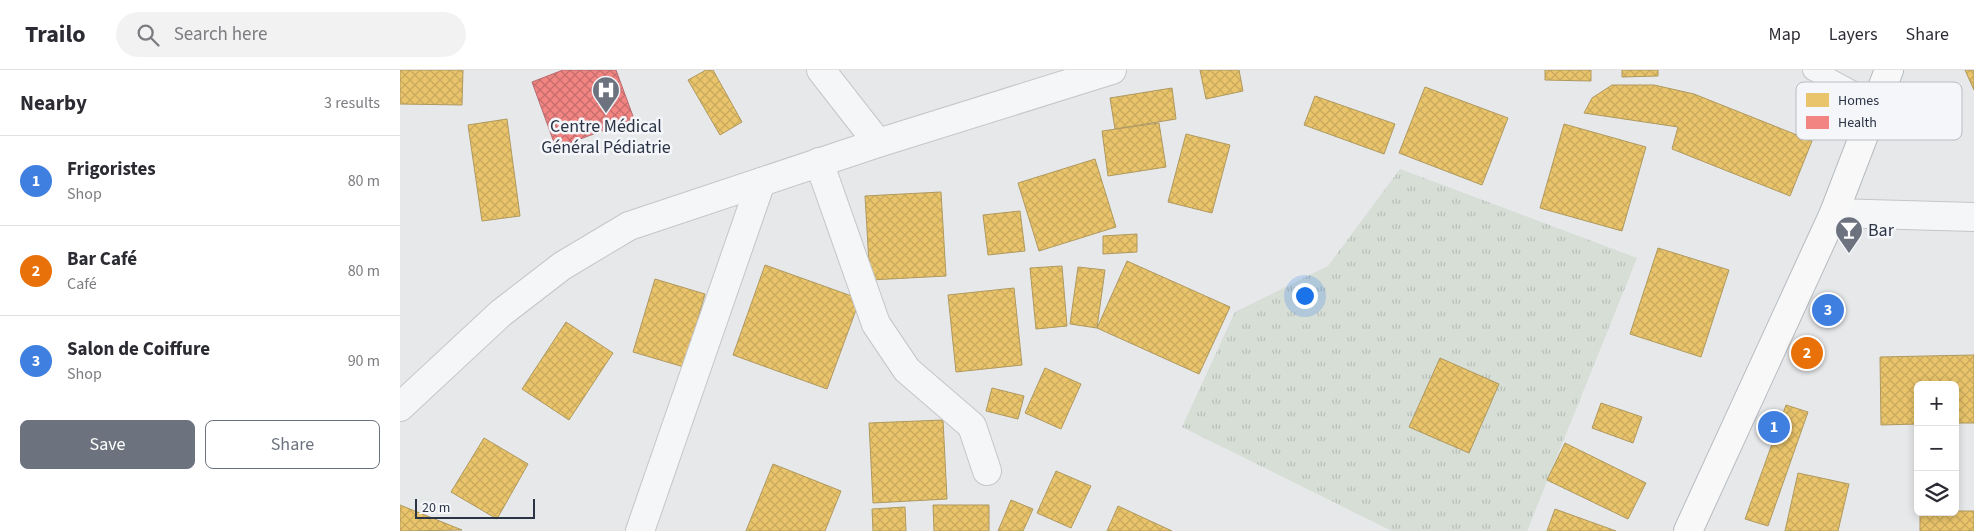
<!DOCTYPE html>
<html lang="en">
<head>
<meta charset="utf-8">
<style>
  :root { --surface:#fff; --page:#f2f2f3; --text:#2b2b33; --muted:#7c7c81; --line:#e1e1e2; --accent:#6c737f }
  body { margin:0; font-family:"Source Sans 3",sans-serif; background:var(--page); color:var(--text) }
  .controls { position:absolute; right:15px; bottom:15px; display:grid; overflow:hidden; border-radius:8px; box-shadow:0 2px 8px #0003 }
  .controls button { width:45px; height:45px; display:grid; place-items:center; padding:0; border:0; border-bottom:1px solid var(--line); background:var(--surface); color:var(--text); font:25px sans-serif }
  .scale { position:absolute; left:15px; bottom:12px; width:120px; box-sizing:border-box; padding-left:5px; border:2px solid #2b3445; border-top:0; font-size:14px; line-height:18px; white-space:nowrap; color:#2b3445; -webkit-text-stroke:4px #f4f6f9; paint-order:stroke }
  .you { position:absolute; left:904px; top:225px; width:18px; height:18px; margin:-12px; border:4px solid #fff; border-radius:50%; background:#1a73e8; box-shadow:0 0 0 8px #1a73e833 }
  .badge { display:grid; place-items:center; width:32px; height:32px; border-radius:50%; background:var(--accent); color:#fff; font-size:16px; font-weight:700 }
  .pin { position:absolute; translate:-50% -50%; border:2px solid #fff; box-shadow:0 1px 5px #0006 }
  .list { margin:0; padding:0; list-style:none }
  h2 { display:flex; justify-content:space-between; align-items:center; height:65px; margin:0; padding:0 20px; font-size:21px }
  h2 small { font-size:16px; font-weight:400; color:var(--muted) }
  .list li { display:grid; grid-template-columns:32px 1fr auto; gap:15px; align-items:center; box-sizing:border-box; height:90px; padding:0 20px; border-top:1px solid var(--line) }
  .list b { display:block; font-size:19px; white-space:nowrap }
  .list p { margin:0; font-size:16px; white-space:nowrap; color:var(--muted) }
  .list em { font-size:16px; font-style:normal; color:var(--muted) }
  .actions { display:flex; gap:10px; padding:15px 20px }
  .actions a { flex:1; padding:11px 0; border:1px solid var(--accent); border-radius:8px; text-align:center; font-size:18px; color:var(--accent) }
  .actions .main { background:var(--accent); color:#fff }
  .icon { flex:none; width:28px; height:28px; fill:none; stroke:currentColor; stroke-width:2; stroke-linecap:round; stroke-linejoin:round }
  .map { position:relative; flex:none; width:1574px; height:461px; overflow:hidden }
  header { display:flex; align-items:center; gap:30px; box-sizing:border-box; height:70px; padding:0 25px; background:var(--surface); border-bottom:1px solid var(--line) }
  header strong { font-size:24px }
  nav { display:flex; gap:28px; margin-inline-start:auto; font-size:18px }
  .search { width:350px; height:45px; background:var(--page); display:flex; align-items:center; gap:12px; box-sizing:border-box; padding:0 18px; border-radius:28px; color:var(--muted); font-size:19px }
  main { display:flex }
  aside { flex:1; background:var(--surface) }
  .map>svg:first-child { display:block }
  .park { fill:url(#park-tufts) }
  .homes { fill:url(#homes-cross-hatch); stroke:#b0995f }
  .health { fill:url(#health-cross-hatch); stroke:#b66c70 }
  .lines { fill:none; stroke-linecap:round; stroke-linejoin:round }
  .lane-casing { stroke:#c4c6c8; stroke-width:22 }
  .street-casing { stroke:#c4c6c8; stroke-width:30 }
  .highway-casing { stroke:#b8bbbf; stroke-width:30 }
  .lane { stroke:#f5f6f7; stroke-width:20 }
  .street { stroke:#f5f6f7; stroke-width:28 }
  .highway { stroke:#f8f8f8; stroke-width:28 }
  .labels { text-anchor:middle; stroke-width:5; stroke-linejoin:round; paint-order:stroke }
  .poi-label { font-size:18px; fill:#2b3445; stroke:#f4f6f9 }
  .key { fill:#f4f6f9; stroke:#b8bcc3; stroke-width:1 }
  .key-label { font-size:14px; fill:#2b3445 }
</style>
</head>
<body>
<header>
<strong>Trailo</strong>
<div class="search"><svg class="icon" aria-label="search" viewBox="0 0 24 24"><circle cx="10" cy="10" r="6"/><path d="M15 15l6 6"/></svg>Search here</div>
<nav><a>Map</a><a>Layers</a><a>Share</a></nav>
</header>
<main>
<aside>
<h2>Nearby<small>3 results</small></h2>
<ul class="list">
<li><span class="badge" style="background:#3f7fe0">1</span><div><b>Frigoristes</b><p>Shop</p></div><em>80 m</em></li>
<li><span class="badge" style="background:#e8710a">2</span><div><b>Bar Café</b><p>Café</p></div><em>80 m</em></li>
<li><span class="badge" style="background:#3f7fe0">3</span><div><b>Salon de Coiffure</b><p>Shop</p></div><em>90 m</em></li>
</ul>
<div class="actions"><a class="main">Save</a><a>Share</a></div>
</aside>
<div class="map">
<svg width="1574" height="461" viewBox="0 0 1574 461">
  <defs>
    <pattern id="park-tufts" width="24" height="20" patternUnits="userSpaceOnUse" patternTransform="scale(1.25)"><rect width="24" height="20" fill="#d6ded6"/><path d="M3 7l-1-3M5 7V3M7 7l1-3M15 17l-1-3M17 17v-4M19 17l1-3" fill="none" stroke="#b8bfb9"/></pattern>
    <pattern id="homes-cross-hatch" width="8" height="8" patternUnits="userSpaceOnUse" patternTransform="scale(1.25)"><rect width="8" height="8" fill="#e9c46a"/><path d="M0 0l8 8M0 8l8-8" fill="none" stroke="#c8a95d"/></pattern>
    <pattern id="health-cross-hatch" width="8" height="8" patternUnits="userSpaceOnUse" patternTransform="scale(1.25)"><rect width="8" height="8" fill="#f28482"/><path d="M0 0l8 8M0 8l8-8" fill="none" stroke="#c46d6c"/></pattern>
  </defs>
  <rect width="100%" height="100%" fill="#e6e8ea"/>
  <path class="park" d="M1000 99 1237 188 1127 461H992L782 357 835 242 928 196Z"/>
  <g class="homes">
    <path d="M0 0H63L62 35 0 34Z"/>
    <path d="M306 0H313L342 52 320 65 288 10Z"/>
    <path d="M800 0H839L843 21 806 29Z"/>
    <path d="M1145 0H1191V11L1145 10Z"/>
    <path d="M1222 0H1258V6L1222 7Z"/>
    <path d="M1565 0H1574V20Z"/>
    <path d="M1212 15H1254L1294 24 1412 71 1390 126 1272 79 1278 57 1184 43 1192 28Z"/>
    <path d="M1025 17 1108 48 1082 115 999 83Z"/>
    <path d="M772 18 776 49 715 59 710 28Z"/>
    <path d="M915 26 995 54 984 84 904 55Z"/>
    <path d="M107 49 120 146 82 151 68 55Z"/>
    <path d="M759 53 766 97 708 106 702 61Z"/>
    <path d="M1164 54 1246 77 1222 161 1140 138Z"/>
    <path d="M786 64 830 75 812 143 768 132Z"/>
    <path d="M695 89 716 157 639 181 618 113Z"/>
    <path d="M541 122 546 206 470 210 465 126Z"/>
    <path d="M620 141 625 181 588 185 583 145Z"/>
    <path d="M737 164V182L703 184V166Z"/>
    <path d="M1258 178 1329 200 1301 287 1230 264Z"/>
    <path d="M727 191 830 237 799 304 697 258Z"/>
    <path d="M365 195 460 229 427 319 333 285Z"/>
    <path d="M662 196 667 256 636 259 630 198Z"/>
    <path d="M678 197 705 200 697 258 670 254Z"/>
    <path d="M255 209 305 224 284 297 233 282Z"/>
    <path d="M614 218 622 295 556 302 548 225Z"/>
    <path d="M166 252 213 283 169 350 122 319Z"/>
    <path d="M1574 285V353H1555V315H1518V354L1481 355 1480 287Z"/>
    <path d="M1040 288 1099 314 1069 383 1009 357Z"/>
    <path d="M645 298 681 314 661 359 625 343Z"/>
    <path d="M592 318 624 326 618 349 586 341Z"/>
    <path d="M1201 333 1242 347 1233 373 1192 358Z"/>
    <path d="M1386 335 1408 342 1368 456 1345 449Z"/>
    <path d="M543 350 547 429 473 433 469 353Z"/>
    <path d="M84 368 128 394 97 449 51 422Z"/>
    <path d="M1165 373 1246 413 1228 449 1147 410Z"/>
    <path d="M373 394 441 421 425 461H346Z"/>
    <path d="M656 401 691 416 671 458 637 443Z"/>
    <path d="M1398 403 1449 414 1438 461H1385Z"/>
    <path d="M611 430 633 439 623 461H598Z"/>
    <path d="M0 435 62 460 0 461Z"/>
    <path d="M533 435H589V461H534Z"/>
    <path d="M718 436 772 461H707Z"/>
    <path d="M505 437 506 461H473L472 439Z"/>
    <path d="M1155 439 1216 461H1147Z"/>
    <path d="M1555 441H1574V461H1520V442Z"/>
  </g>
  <path class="health" d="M163 0H216L234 49 156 78 132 12Z"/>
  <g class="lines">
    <g class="lane-casing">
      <path id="lane" d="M1413 0 1476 34"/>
    </g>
    <g class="street-casing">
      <g id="street">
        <path d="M421 0 478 73"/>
        <path d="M419 92 476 254 507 300 572 356 587 401"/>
        <path d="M1434 143 1574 147"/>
        <path d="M0 337 101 243 162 196 229 156 478 73 712 0"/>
        <path d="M240 461 361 112"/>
      </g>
    </g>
    <g class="highway-casing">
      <path id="highway" d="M1288 461 1434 143 1489 0"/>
    </g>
    <use href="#lane" class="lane"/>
    <use href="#street" class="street"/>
    <use href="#highway" class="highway"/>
  </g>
  <defs>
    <g id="hospital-pin" transform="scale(1.4375)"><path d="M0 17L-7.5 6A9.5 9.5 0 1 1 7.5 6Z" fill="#6c737f" stroke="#f4f6f9"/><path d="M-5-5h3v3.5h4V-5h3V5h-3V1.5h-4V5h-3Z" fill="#fff"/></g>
    <g id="bar-pin" transform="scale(1.4375)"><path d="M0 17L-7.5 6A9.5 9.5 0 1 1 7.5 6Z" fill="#6c737f" stroke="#f4f6f9"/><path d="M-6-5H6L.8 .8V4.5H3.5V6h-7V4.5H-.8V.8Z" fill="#fff"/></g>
  </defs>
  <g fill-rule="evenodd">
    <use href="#hospital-pin" x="206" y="20"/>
    <use href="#bar-pin" x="1449" y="160"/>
  </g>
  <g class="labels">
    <g class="poi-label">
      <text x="206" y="62">Centre Médical<tspan x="206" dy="21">Général Pédiatrie</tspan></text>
      <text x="1468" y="166" text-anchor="start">Bar</text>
    </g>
  </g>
  <rect x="1396" y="12" width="166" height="58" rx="8" class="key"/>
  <rect x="1406" y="23" width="23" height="14" fill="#e9c46a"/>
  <rect x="1406" y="46" width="23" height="13" fill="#f28482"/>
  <g class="key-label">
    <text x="1438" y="35">Homes</text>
    <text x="1438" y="57">Health</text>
  </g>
</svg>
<div class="controls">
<button>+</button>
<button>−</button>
<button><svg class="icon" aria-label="layers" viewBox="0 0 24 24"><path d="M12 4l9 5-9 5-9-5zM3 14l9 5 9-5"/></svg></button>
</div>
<div class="scale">20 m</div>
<div class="you"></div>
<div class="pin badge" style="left:1374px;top:357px;background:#3f7fe0">1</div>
<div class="pin badge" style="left:1407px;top:283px;background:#e8710a">2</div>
<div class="pin badge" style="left:1428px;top:240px;background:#3f7fe0">3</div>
</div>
</main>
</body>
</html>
